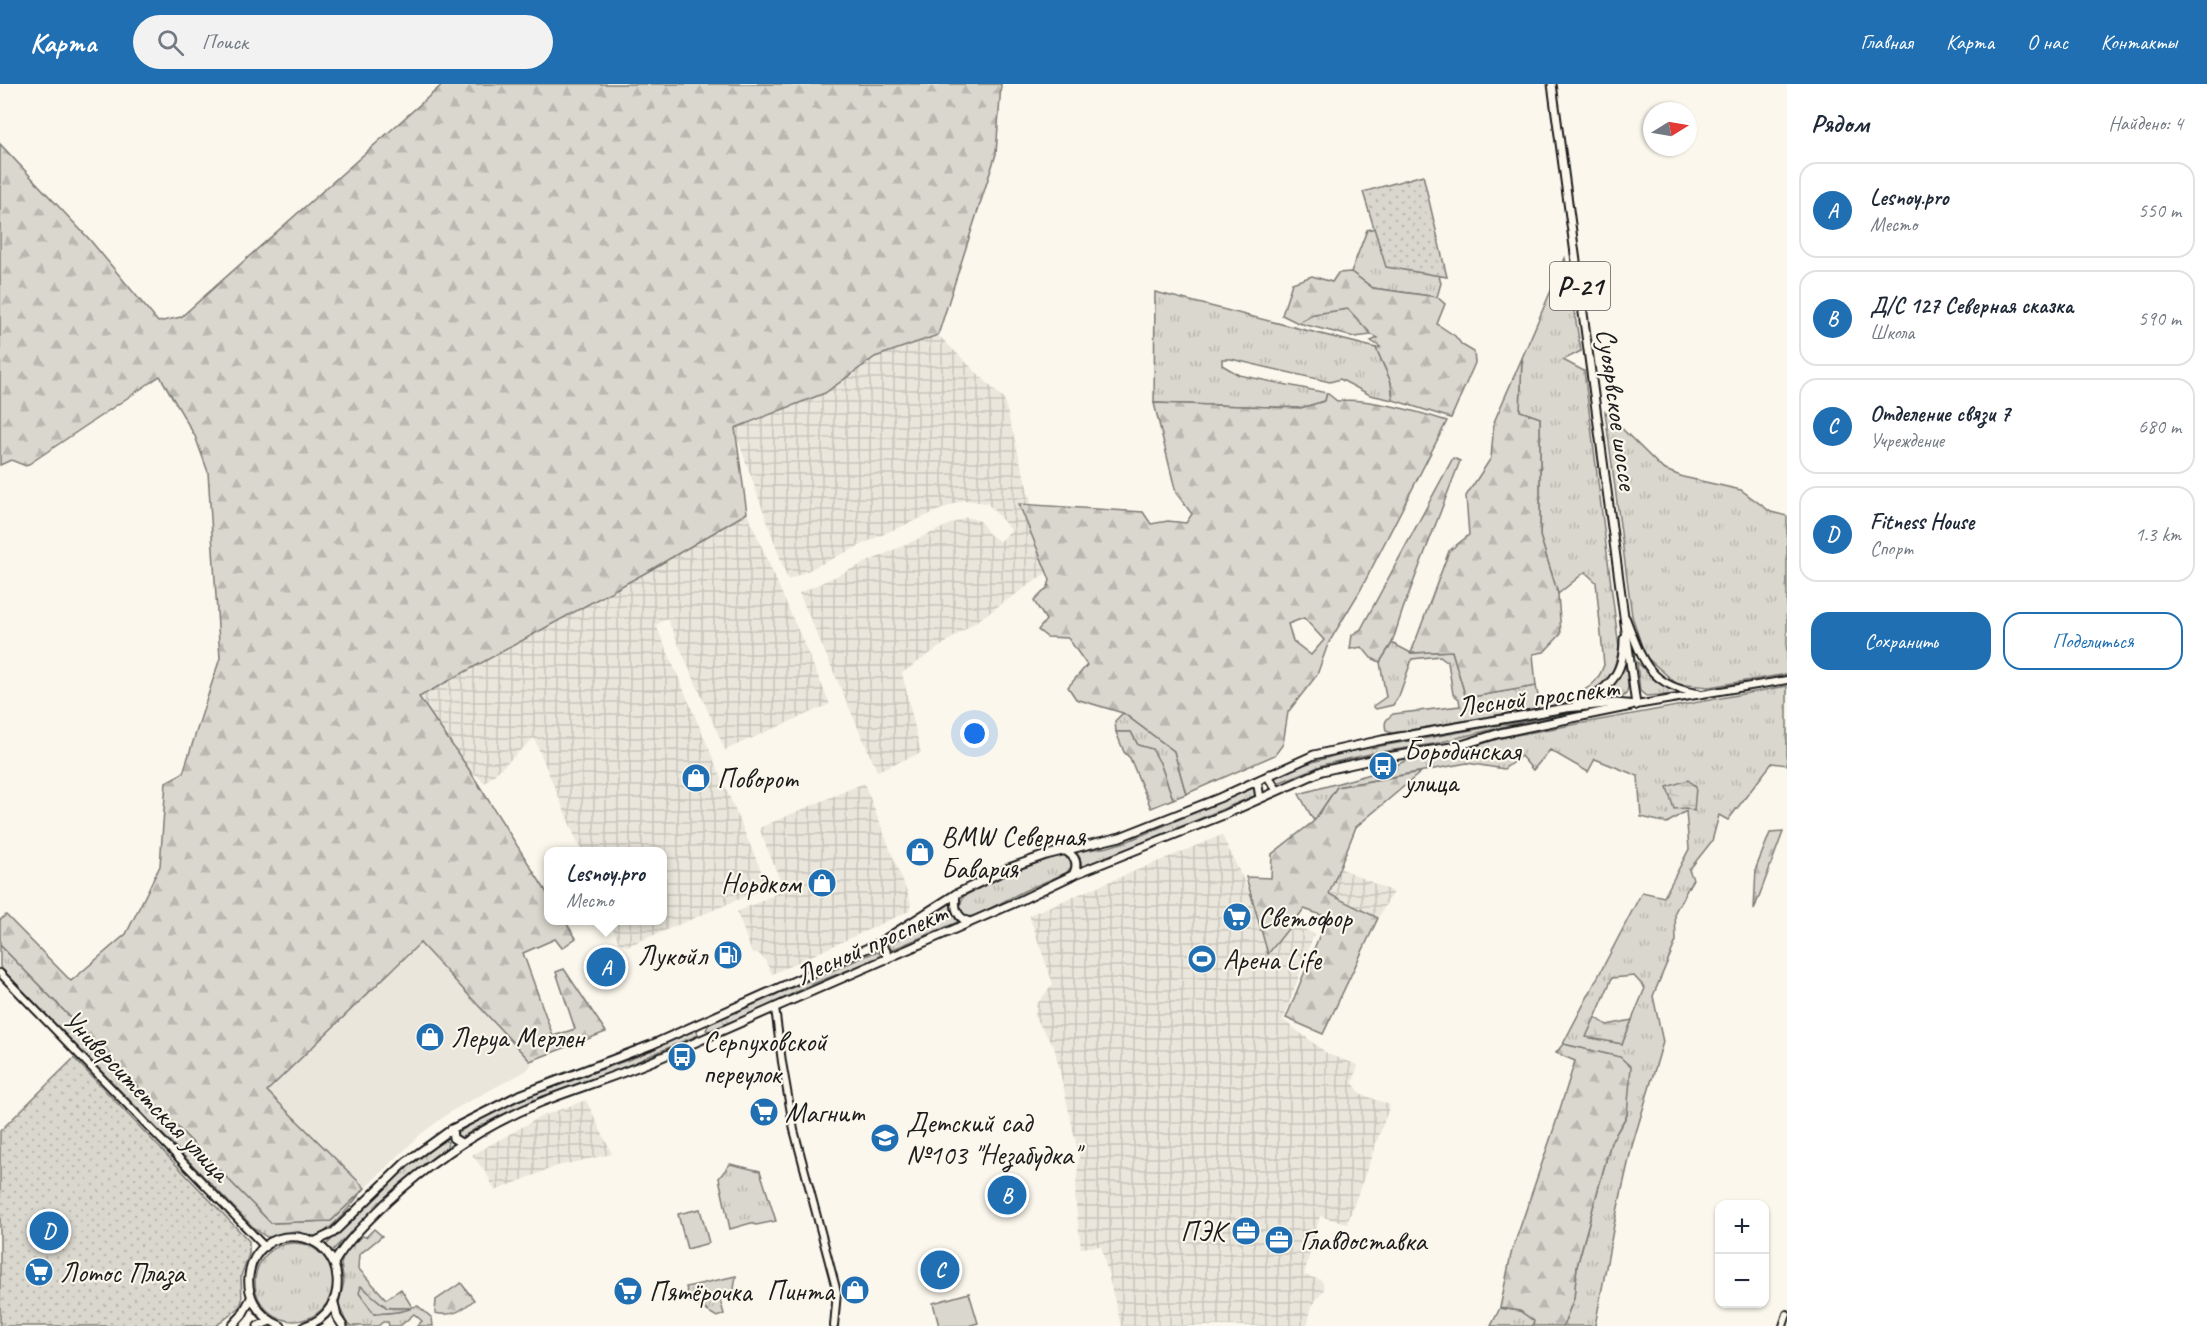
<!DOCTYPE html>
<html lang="ru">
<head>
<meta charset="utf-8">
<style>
  :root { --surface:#fff; --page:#f2f2f3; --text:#1f2937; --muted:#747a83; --line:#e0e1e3; --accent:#1f6fb2 }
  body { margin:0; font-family:Caveat,sans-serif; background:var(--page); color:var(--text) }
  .controls { position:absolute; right:18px; bottom:18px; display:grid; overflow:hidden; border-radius:12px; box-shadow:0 2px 4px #0004 }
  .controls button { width:54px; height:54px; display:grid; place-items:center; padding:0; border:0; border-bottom:2px solid var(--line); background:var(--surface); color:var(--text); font:30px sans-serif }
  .compass { position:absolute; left:1643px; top:18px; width:54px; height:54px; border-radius:50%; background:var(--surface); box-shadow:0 2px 4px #0004; rotate:79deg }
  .you { position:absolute; left:975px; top:650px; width:21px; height:21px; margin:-15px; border:4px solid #fff; border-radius:50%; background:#1a73e8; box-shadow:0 0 0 9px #1a73e833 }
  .badge { display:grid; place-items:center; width:39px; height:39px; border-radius:50%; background:var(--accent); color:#fff; font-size:20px; font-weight:700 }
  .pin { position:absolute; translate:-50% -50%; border:3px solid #fff; box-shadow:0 2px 6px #0006 }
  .popup { position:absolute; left:544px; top:763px; width:123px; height:78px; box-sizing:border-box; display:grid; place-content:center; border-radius:12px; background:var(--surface); filter:drop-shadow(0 2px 4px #0005); font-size:20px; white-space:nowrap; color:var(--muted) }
  .popup b { font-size:22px; color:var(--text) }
  .popup::after { content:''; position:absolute; left:50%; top:100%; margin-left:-12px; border:12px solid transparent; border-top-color:var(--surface) }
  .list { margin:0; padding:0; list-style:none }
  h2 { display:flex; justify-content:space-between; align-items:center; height:78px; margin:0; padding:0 24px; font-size:26px }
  h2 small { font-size:20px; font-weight:400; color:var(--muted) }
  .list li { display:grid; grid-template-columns:39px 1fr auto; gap:18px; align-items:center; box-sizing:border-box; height:96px; margin:0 12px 12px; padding:0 12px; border:2px solid var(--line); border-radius:18px }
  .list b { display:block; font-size:22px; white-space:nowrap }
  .list p { margin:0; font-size:20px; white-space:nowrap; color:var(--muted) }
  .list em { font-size:20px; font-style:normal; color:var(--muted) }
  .actions { display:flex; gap:12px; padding:18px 24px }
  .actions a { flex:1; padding:14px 0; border:2px solid var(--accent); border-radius:18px; text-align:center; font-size:21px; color:var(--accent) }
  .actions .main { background:var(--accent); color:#fff }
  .icon { flex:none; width:33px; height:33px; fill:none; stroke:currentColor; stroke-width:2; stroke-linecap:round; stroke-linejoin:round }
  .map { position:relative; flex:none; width:1787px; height:1242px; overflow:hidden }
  header { display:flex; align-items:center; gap:36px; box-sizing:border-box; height:84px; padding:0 30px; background:var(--accent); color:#fff }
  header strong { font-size:28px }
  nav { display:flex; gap:33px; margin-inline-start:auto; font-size:21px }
  .search { width:420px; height:54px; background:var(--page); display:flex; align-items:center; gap:15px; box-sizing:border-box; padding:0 21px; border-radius:33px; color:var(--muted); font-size:22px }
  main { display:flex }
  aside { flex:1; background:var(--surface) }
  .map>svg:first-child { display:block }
  .built { fill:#eae6dc }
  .industrial { fill:url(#industrial-grid) }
  .grass { fill:url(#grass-tufts); stroke:#7b7a75; stroke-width:1.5; fill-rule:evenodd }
  .forest { fill:url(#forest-firs); stroke:#7b7a75; stroke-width:1.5; fill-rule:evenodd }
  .wetland { fill:url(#wetland-marsh); stroke:#7b7a75; stroke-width:1.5 }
  .park { fill:url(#park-dots); stroke:#7b7a75; stroke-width:1.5 }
  .pitch { fill:#dad7ce; stroke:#7b7a75; stroke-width:1.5 }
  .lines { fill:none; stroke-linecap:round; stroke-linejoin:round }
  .secondary-casing { stroke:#1c1c1c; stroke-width:10 }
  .primary-casing { stroke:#1c1c1c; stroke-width:11 }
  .secondary { stroke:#fbf7ec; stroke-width:6 }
  .primary { stroke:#fbf7ec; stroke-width:7 }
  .labels { text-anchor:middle; stroke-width:4.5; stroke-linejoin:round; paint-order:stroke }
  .shield { fill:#fbf7ec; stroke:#5f5e5a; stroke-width:1.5 }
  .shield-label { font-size:27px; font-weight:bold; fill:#1c1c1c }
  .street-label { font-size:28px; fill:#1c1c1c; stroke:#fbf7ec }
  .poi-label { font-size:28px; fill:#1c1c1c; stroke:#fbf7ec; text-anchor:start }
</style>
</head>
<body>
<header>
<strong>Карта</strong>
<div class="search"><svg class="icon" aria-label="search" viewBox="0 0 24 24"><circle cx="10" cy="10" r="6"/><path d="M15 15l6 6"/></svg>Поиск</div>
<nav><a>Главная</a><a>Карта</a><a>О нас</a><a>Контакты</a></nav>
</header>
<main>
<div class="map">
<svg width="1787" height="1242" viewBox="0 0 1787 1242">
  <defs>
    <pattern id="industrial-grid" width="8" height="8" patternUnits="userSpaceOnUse" patternTransform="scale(1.5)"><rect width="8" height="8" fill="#eae6dc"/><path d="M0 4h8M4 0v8" fill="none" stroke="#c8c5bc"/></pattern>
    <pattern id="grass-tufts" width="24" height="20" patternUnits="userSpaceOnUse" patternTransform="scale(1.5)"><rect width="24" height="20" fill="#dad7ce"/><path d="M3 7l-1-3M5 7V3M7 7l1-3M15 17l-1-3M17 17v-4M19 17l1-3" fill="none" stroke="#bab8b0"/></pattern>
    <pattern id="forest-firs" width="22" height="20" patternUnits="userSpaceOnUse" patternTransform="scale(1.5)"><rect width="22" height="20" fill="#dad7ce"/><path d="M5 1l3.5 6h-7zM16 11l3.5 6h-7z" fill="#bab8b0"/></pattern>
    <pattern id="wetland-marsh" width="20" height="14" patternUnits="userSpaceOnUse" patternTransform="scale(1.5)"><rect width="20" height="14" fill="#dad7ce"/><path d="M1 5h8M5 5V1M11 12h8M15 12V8" fill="none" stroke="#bab8b0"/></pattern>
    <pattern id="park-dots" width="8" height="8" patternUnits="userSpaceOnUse" patternTransform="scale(1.5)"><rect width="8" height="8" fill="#dad7ce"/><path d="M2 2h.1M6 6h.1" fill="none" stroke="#bab8b0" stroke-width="1.8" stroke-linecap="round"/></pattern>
  </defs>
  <rect width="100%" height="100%" fill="#fbf7ec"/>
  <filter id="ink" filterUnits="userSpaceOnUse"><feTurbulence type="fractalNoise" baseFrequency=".0167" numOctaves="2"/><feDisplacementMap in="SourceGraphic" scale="12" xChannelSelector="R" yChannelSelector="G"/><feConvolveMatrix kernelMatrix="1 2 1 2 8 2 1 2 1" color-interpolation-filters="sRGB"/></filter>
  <g filter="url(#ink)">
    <path class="built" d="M421 859 532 980 526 987 453 1026 421 1050 365 1104 267 1007Z"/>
    <g class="industrial">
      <path d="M938 251 1004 315 1049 487 902 589 921 669 877 687 799 509 966 433 980 437 989 450 1000 458 1011 446 987 419 963 416 886 449 788 496 734 345 825 309 875 273Z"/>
      <path d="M747 429 830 620 725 666 667 534 656 541 768 803 628 862 619 859 610 837 663 836V768L581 767 534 654 485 699 468 684 419 613 647 488Z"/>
      <path d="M864 699 909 813 911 819 909 827 772 890 765 876 758 869H752L737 828 784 806 759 744Z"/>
      <path d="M1222 751 1252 814 1271 863 1295 840 1314 850 1283 936 1328 970 1358 981 1353 999 1361 1010 1390 1021 1347 1140 1320 1132 1304 1191 1321 1196 1325 1204 1312 1222 1307 1242H1121L1101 1162 1081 1164 1075 1113 1079 1072 1054 962 1035 934 1036 921 1053 900 1029 831Z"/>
      <path d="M1340 784 1393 808 1378 834 1329 810Z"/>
      <path d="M586 1016 612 1070 557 1082 495 1107 487 1090 472 1071 540 1033Z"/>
    </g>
    <g class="grass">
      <path d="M1380 143 1438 188 1441 199 1437 213 1373 204 1351 188 1367 146Z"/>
      <path d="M1565 174 1581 267 1563 276 1584 287 1619 564C1614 596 1604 605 1574 618L1392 649 1386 647C1384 638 1385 636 1393 630L1460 622 1459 615 1453 610 1448 578 1440 572 1412 575 1399 612 1393 621 1376 625 1373 622 1386 613 1380 578 1392 559 1411 569 1452 567 1466 614 1536 602 1539 617C1568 612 1593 613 1604 581L1596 498 1585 488 1558 510 1540 452V334L1520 327 1522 274Z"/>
      <path d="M1155 208 1376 264 1391 298 1393 316 1370 311 1340 295 1330 298 1231 275H1222V281L1239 291 1327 309 1325 317 1301 324 1154 319Z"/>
      <path d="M1348 225 1372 251 1354 253 1298 239 1314 230Z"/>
      <path d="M1605 328 1663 385 1683 393 1741 406 1771 428 1787 432V590L1709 603 1677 600 1645 572 1632 532Z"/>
      <path d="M1625 577C1631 616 1631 614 1593 618 1610 607 1617 595 1625 577Z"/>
      <path d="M1637 578 1649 590 1680 610 1646 612 1640 607Z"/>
      <path d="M1787 602V681L1772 679 1728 736 1719 731 1712 757 1689 786 1693 795 1675 828 1676 857 1653 912 1663 958 1632 1062 1614 1141 1595 1242H1563L1574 1214 1577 1182 1611 1058 1627 1031 1619 973 1563 960 1642 808 1664 813 1689 765 1686 727 1667 739 1641 733 1638 692 1595 675 1588 688 1550 666 1533 686 1521 672 1504 685 1467 679 1337 703 1314 737 1299 710 1385 686 1405 677 1452 670 1500 654ZM1634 892 1645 904 1622 960 1587 953 1612 894Z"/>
      <path d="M1613 621 1514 640 1433 660 1374 669 1326 680 1278 699 1275 696 1277 692 1306 680 1347 668Z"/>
      <path d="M1123 629 1174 667 1186 710 1173 715 1160 679 1138 661 1131 648H1116L1115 637Z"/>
      <path d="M1253 704 1258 709 1254 712 1082 784 1080 774 1076 768 1108 763 1128 757Z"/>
      <path d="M1058 771H1064L1070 777 1071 783 1066 789 1026 806 975 832C961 835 957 823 964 812L1014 787Z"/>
      <path d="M951 819V827L958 838 891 866 889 861Z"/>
      <path d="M0 861 271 1139 331 1137 365 1104C354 1117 331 1149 315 1152 306 1154 296 1149 287 1150 267 1152 273 1159 254 1144L0 883Z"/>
      <path d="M875 868 880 869 879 874 810 901 758 927 711 947 706 946 709 940Z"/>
      <path d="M698 944 697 948 699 951C669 962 641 977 610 989 558 1008 506 1024 459 1055L455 1051 476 1037 526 1013 636 973Z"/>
      <path d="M444 1056 448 1058 447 1063C402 1094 371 1129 332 1167L326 1161 399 1090Z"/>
      <path d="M730 1080 760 1087 776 1137 756 1141 751 1139 730 1145 719 1094Z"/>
      <path d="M374 1145 382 1152 359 1171 358 1184 386 1215 401 1205 412 1223 418 1222 432 1234 433 1242H417L422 1237 414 1230 400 1242H389L388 1238H383L378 1242H349C344 1237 343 1226 338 1223L344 1198 341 1180 344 1171 349 1163 363 1152 366 1153ZM360 1202 387 1224H410C399 1230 386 1228 374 1230Z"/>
      <circle cx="294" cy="1198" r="39"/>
      <path d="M736 1192 733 1212 720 1216 724 1230 717 1233 689 1216 686 1203Z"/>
      <path d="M1500 1224 1520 1227 1534 1237 1533 1242H1491Z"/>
    </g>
    <g class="forest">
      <path d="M443 0H1001L996 70 938 251 875 273 825 309 735 344 747 429 647 488 419 613 468 684 549 812V836L565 837 576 854 562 864 555 855 523 869 553 952 575 945 556 888 564 885 606 948 530 977 420 859 267 1007 365 1104 331 1137 271 1139 0 861V836L6 831 71 897 126 850 160 782 166 698 183 689 220 574 208 388 195 352 160 292 26 382 11 376 0 381V60L90 156 158 238 181 233Z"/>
      <path d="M1351 188 1373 204 1437 213 1445 220 1437 240 1455 252 1462 261 1474 268 1475 279 1451 334 1393 316 1391 298 1376 264 1380 263 1371 257 1378 254 1372 251 1348 225 1314 230 1298 239 1282 231 1292 199 1312 192 1332 198 1338 189Z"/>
      <path d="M1522 274 1520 327 1540 334V452L1558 510 1561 550 1544 568 1533 570 1536 602 1466 614 1452 567 1411 569 1449 467 1469 451 1466 412 1491 374 1494 338Z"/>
      <path d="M1327 309 1337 317C1367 313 1418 328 1447 337L1360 507 1328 560 1317 591 1288 628 1283 660 1275 671 1186 710 1174 667 1123 629 1076 615 1068 603 1087 581 1068 554 1047 553 1038 546 1046 536 1034 517 1048 503 1050 496 1019 420 1143 428 1151 440 1168 437 1186 439 1192 430 1176 409 1154 319 1301 324 1325 317ZM1304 534 1324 556 1311 571 1293 557 1288 540Z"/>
      <path d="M1453 374 1460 377 1403 525 1392 559 1380 578 1371 574 1362 563 1350 565 1352 551 1361 545Z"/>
      <path d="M1116 648H1131L1138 661 1152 665 1160 679 1173 715 1151 724 1130 674 1124 668Z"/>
      <path d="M1421 688 1356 743 1329 810 1378 834 1323 950 1286 934 1327 833 1304 825 1268 870 1246 793 1271 794 1272 770 1314 737 1337 703Z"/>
      <path d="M1783 748 1754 826 1756 784 1770 749Z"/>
      <path d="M1563 960 1620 973 1631 983 1627 1031 1611 1058 1577 1182 1574 1214 1563 1242H1533L1534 1237 1520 1227 1500 1224 1511 1170 1554 1044 1575 977 1556 969Z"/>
      <path d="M461 1199 474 1216C461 1227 453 1233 435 1229L436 1216Z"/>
    </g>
    <g class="wetland">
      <path d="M1688 696 1696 703 1694 727 1686 724 1674 725 1667 703Z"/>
      <path d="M1595 933 1607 941 1632 936 1622 960 1586 953Z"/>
      <path d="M361 1202 387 1224H412C399 1230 387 1228 374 1230L359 1209Z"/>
    </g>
    <g class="park">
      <path d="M1423 91 1447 193 1386 183 1363 108Z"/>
      <path d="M74 974 249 1157V1170L241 1192 242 1217 239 1224 216 1242H0V1047Z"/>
    </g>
    <g class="pitch">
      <path d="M700 1125 709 1159 687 1165 678 1130Z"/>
      <path d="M969 1209 978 1239 968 1242H939L933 1219Z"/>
    </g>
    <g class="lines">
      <g class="secondary-casing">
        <g id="secondary">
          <path d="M1626 534C1642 576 1649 602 1698 609"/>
          <path d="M1636 621 1787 596"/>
          <path d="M0 889 265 1163"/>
          <path d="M775 924 782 978 794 1046 837 1208 834 1242"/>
          <path d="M1783 1242 1787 1230"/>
        </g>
      </g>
      <g class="primary-casing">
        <g id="primary">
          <path d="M1552 0 1636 621"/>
          <path d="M1576 620C1608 607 1624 591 1624 555"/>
          <path d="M1270 690V696L1277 706"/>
          <path d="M1254 698 1258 702 1260 714"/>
          <path d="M1064 766C1076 772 1079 780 1073 791"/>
          <path d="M956 810C954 823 956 834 970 838"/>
          <path d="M879 859 886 867 887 875"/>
          <path d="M452 1045 453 1054 461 1059"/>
          <path d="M314 1158 333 1149 406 1078 452 1045 517 1012 651 961 879 859 956 810 1009 784 1046 771 1120 753 1219 714 1314 671 1382 656 1566 624 1616 619 1636 621"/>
          <path d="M334 1179C348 1155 368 1137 387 1118 432 1076 482 1043 539 1019 579 1003 621 991 662 973 781 921 900 868 1019 817L1073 791 1226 730 1322 687 1380 674 1458 662 1500 649 1631 622"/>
          <path d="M334 1219 337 1233 343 1242"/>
          <path d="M232 1242 242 1231 251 1214"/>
          <path d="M258 1242 270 1237"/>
          <path d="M281 1242C228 1220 245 1147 298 1153 347 1159 351 1229 305 1242"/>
        </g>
      </g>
      <use href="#secondary" class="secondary"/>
      <use href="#primary" class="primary"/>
    </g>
  </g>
  <defs>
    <g id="bus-disc" transform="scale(1.5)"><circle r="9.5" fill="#1f6fb2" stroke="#fbf7ec"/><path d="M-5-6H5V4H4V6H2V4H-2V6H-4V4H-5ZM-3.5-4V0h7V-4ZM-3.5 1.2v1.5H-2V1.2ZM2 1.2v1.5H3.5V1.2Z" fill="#fff"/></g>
    <g id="shop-disc" transform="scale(1.5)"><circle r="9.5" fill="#1f6fb2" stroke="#fbf7ec"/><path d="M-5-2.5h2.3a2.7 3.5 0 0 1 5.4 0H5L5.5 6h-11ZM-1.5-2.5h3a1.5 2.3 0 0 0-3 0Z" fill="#fff"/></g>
    <g id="supermarket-disc" transform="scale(1.5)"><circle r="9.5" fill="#1f6fb2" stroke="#fbf7ec"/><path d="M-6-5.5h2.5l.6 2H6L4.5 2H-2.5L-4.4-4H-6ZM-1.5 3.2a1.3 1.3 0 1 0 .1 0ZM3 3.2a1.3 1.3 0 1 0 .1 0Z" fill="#fff"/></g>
    <g id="fuel-disc" transform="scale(1.5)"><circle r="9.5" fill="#1f6fb2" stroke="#fbf7ec"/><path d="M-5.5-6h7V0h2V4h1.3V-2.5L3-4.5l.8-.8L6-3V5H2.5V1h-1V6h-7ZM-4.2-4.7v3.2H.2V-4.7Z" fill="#fff"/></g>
    <g id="stadium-disc" transform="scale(1.5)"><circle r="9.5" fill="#1f6fb2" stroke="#fbf7ec"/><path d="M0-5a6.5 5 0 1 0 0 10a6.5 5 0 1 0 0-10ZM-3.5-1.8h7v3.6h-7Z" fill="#fff"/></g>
    <g id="school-disc" transform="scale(1.5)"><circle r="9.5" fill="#1f6fb2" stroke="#fbf7ec"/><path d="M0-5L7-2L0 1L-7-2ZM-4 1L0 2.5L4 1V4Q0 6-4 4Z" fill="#fff"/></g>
    <g id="office-disc" transform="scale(1.5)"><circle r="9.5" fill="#1f6fb2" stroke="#fbf7ec"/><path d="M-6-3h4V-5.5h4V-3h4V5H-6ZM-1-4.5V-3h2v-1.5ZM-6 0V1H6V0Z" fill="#fff"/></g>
  </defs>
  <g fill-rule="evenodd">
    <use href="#bus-disc" x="1383" y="682"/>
    <use href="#shop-disc" x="696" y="694"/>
    <use href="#shop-disc" x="920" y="768"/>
    <use href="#shop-disc" x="822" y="799"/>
    <use href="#supermarket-disc" x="1237" y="833"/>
    <use href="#fuel-disc" x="728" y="871"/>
    <use href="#stadium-disc" x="1202" y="875"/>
    <use href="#shop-disc" x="430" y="953"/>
    <use href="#bus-disc" x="682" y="973"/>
    <use href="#supermarket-disc" x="764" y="1028"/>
    <use href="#school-disc" x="885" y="1054"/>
    <use href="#office-disc" x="1246" y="1147"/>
    <use href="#office-disc" x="1279" y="1156"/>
    <use href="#supermarket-disc" x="39" y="1188"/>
    <use href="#shop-disc" x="855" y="1206"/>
    <use href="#supermarket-disc" x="628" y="1207"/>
  </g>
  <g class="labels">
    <rect class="shield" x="1550" y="178" width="60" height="48" rx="4.5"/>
    <g class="shield-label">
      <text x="1580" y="211">Р-21</text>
    </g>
    <g class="street-label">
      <text transform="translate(1618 325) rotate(82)" y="10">Суоярвское шоссе</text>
      <text transform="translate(1538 612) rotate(-7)" y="10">Лесной проспект</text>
      <text transform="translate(871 859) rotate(-24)" y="10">Лесной проспект</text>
      <text transform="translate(147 1011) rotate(46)" y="10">Университетская улица</text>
    </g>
    <g class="poi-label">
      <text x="1404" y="676">Бородинская<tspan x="1404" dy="32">улица</tspan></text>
      <text x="717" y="704">Поворот</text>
      <text x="941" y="762">BMW Северная<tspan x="941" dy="32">Бавария</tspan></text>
      <text x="801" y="809" text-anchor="end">Нордком</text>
      <text x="1258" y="843">Светофор</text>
      <text x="707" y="881" text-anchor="end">Лукойл</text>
      <text x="1223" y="885">Арена Life</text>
      <text x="451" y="963">Леруа Мерлен</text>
      <text x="703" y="967">Серпуховской<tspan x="703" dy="32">переулок</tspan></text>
      <text x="785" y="1038">Магнит</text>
      <text x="906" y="1048">Детский сад<tspan x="906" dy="32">№103 "Незабудка"</tspan></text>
      <text x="1225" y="1157" text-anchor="end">ПЭК</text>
      <text x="1300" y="1166">Главдоставка</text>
      <text x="60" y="1198">Лотос Плаза</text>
      <text x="834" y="1216" text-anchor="end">Пинта</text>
      <text x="649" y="1217">Пятёрочка</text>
    </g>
  </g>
</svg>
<div class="controls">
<button>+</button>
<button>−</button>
</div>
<svg class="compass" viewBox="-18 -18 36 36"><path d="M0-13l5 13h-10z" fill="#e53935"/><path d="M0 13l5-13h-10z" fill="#747a83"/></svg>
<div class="you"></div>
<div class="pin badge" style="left:606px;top:883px">A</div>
<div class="popup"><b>Lesnoy.pro</b>Место</div>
<div class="pin badge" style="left:1007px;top:1111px">B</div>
<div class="pin badge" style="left:940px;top:1186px">C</div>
<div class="pin badge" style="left:49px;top:1147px">D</div>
</div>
<aside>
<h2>Рядом<small>Найдено: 4</small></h2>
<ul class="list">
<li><span class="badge">A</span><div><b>Lesnoy.pro</b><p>Место</p></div><em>550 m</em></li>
<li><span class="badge">B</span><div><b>Д/С 127 Северная сказка</b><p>Школа</p></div><em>590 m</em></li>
<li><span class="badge">C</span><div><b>Отделение связи 7</b><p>Учреждение</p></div><em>680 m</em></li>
<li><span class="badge">D</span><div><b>Fitness House</b><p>Спорт</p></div><em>1.3 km</em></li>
</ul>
<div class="actions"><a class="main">Сохранить</a><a>Поделиться</a></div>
</aside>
</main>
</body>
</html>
